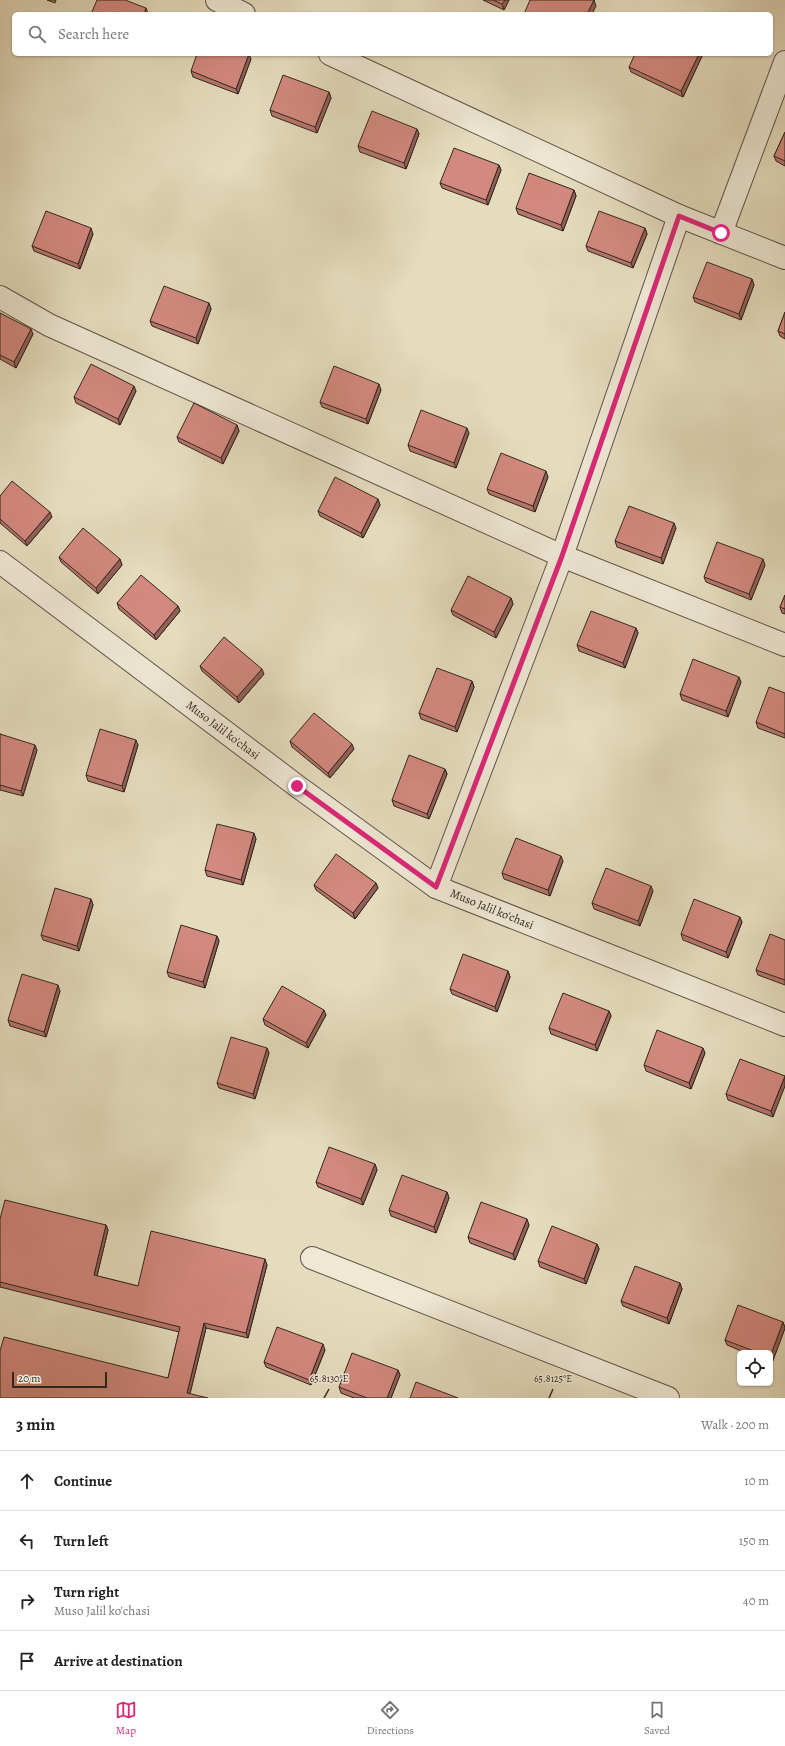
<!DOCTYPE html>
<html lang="en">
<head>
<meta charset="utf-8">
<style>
  :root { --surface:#fff; --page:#f6f6f6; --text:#222; --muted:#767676; --line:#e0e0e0; --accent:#db2777 }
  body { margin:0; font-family:Alegreya,serif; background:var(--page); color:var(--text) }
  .controls { position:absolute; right:12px; bottom:12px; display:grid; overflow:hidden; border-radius:6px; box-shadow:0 1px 3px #0004 }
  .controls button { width:36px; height:36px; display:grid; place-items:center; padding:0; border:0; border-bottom:1px solid var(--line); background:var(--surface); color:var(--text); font:20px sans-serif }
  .scale { position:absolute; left:12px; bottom:10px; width:95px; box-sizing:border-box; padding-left:4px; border:2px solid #32271f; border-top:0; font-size:11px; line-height:14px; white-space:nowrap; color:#32271f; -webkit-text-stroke:3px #eee8d5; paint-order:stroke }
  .stop { position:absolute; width:12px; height:12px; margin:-9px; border:3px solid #db2777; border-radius:50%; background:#fff }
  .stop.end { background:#db2777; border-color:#fff; box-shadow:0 1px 4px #0008 }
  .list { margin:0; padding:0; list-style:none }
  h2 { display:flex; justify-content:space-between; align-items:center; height:52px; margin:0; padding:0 16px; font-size:17px }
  h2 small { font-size:13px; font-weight:400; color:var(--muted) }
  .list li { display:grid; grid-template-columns:26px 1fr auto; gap:12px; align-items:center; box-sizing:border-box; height:60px; padding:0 16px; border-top:1px solid var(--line) }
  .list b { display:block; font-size:15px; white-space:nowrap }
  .list p { margin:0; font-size:13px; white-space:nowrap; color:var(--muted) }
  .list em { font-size:13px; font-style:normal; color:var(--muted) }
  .icon { flex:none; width:22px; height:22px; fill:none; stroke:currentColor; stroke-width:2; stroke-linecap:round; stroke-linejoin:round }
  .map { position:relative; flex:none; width:785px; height:1398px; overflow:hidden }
  .search { position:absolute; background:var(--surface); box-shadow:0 1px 3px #0004; left:12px; right:12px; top:12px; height:44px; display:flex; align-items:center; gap:10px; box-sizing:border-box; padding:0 14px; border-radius:6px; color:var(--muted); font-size:15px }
  .sheet { height:292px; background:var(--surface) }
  nav { display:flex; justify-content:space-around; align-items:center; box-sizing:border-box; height:56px; border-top:1px solid var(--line); background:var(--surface); font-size:11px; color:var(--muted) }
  nav a { display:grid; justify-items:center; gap:2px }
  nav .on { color:var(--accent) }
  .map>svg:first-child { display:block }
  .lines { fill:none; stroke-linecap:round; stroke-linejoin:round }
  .minor-casing { stroke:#5f5447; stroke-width:24 }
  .minor { stroke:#eee8d5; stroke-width:22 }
  .wall { fill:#b5766d; stroke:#32271f }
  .shaded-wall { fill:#936059; stroke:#32271f }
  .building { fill:#d2897f; stroke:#32271f }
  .route { stroke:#db2777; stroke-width:5 }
  .ticks { fill:none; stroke:#32271f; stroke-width:1.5 }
  .labels { text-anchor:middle; stroke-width:3; stroke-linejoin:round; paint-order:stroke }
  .street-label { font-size:12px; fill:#32271f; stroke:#eee8d5 }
  .ticks-label { font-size:10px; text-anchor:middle; fill:#32271f; stroke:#eee8d5; stroke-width:3; stroke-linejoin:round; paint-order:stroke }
</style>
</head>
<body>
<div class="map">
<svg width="785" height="1398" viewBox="0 0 785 1398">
  <rect width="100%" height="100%" fill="#e5dcbe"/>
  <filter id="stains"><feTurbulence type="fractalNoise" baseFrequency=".005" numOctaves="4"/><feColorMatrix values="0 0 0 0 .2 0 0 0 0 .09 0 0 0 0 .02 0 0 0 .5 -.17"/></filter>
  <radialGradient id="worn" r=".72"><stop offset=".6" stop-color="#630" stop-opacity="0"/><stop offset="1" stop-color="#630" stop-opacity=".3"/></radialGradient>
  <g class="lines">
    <g class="minor-casing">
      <g id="minor">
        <path d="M217 0 244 14"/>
        <path d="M330 54 679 216 785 258"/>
        <path d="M721 233 785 62"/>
        <path d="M0 297 49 325 562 556 785 645"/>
        <path d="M0 562 297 786 436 887 785 1025"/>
        <path d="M436 887 562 556 679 216"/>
        <path d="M312 1258 668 1398"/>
      </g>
    </g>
    <use href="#minor" class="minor"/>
  </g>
  <g class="wall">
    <path d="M47 0H56L55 3Z"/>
    <path d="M483 0H509L504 10Z"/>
    <path d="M703 54 683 97 631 72 629 67Z"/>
    <path d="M251 59 238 94 193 77 191 71Z"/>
    <path d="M329 92 331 98 317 133 272 116 270 110Z"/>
    <path d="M417 129 419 134 406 169 360 152 358 146Z"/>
    <path d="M785 132V166L776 161 774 156Z"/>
    <path d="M499 165 501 170 488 205 442 188 440 183Z"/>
    <path d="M574 190 576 196 563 231 518 214 516 208Z"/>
    <path d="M645 228 647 234 633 268 588 251 586 246Z"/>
    <path d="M93 234 80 269 34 251 32 246Z"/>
    <path d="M752 279 754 285 741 320 695 302 693 297Z"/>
    <path d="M209 303 211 309 198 344 152 326 150 321Z"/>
    <path d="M785 312V339L780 336 778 331Z"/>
    <path d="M0 313 33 334 16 368 0 359Z"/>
    <path d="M381 390 368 424 322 407 320 402Z"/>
    <path d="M136 391 120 425 76 403 74 397Z"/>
    <path d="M237 425 239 431 223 464 179 442 177 437Z"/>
    <path d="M469 433 456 468 410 451 408 445Z"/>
    <path d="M548 477 535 512 489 494 487 489Z"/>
    <path d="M0 496 52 517 27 546 0 523Z"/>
    <path d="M378 499 380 505 363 538 320 516 318 511Z"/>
    <path d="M676 528 663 564 617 547 615 541Z"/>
    <path d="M59 557 120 559 122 565 98 594 61 562Z"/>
    <path d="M765 565 751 600 706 582 704 577Z"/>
    <path d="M785 595V614L782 613 780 607Z"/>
    <path d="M511 598 513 604 496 638 453 615 451 610Z"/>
    <path d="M117 603 178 606 180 611 156 640 119 609Z"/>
    <path d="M636 628 638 633 625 668 579 651 577 645Z"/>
    <path d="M200 666 264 674 239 703 202 671Z"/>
    <path d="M472 681 474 687 457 732 421 719 419 713Z"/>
    <path d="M741 682 728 717 682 700 680 694Z"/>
    <path d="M785 693V738L758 728 756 722Z"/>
    <path d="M0 734 37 750 23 796 0 790Z"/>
    <path d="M290 741 354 749 330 778 292 747Z"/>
    <path d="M138 745 124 792 88 781 86 775Z"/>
    <path d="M445 769 447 774 429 819 394 806 392 800Z"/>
    <path d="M256 839 243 885 207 876 205 870Z"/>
    <path d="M563 861 550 896 504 879 502 873Z"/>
    <path d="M376 883 378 888 355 919 316 890 314 885Z"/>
    <path d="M653 891 640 926 594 909 592 903Z"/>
    <path d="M91 899 93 905 79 951 43 940 41 935Z"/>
    <path d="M742 922 728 958 683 940 681 934Z"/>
    <path d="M217 936 219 941 205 988 169 977 167 972Z"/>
    <path d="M785 940V985L758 975 756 970Z"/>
    <path d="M508 971 510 977 497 1012 452 994 450 989Z"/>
    <path d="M60 991 46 1037 10 1026 8 1020Z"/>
    <path d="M609 1011 611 1016 597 1051 551 1034 549 1028Z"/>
    <path d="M326 1015 308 1048 265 1025 263 1019Z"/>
    <path d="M267 1048 269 1053 255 1099 219 1088 217 1083Z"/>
    <path d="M705 1053 691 1089 646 1071 644 1065Z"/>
    <path d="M785 1076 773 1117 728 1100 726 1094Z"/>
    <path d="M375 1164 377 1170 363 1205 318 1187 316 1182Z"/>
    <path d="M447 1192 449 1198 436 1233 391 1216 389 1210Z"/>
    <path d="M0 1219 106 1225 108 1230 97 1276 138 1286 267 1265 248 1338 206 1328 190 1393 0 1398 168 1378 179 1332 0 1287Z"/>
    <path d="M529 1225 515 1260 470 1243 468 1237Z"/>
    <path d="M597 1244 599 1249 586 1284 540 1267 538 1261Z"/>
    <path d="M680 1283 682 1289 669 1324 623 1306 621 1301Z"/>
    <path d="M783 1322 785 1328 772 1363 770 1362V1353H746L727 1345 725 1340Z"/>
    <path d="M325 1350 311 1385 266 1367 264 1362Z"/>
    <path d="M398 1370 400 1375 391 1398H354L341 1393 339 1387Z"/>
  </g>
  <g class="shaded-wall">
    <path d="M505 0H509L504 10 502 4Z"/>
    <path d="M594 0 596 6 592 14H587Z"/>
    <path d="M146 8 148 13V14H144Z"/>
    <path d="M249 54 251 59 238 94 236 89Z"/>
    <path d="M699 54H703L683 97 681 91Z"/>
    <path d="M329 92 331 98 317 133 315 127Z"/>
    <path d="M417 129 419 134 406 169 404 163Z"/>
    <path d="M499 165 501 170 488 205 486 200Z"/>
    <path d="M574 190 576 196 563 231 561 225Z"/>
    <path d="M91 228 93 234 80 269 78 264Z"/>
    <path d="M645 228 647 234 633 268 631 263Z"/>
    <path d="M752 279 754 285 741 320 739 314Z"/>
    <path d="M209 303 211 309 198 344 196 338Z"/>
    <path d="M31 329 33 334 16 368 14 362Z"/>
    <path d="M379 384 381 390 368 424 366 419Z"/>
    <path d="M134 386 136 391 120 425 118 419Z"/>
    <path d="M237 425 239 431 223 464 221 458Z"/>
    <path d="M467 428 469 433 456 468 454 463Z"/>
    <path d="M546 471 548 477 535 512 533 506Z"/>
    <path d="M378 499 380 505 363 538 361 533Z"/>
    <path d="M50 512 52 517 27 546 25 541Z"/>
    <path d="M674 523 676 528 663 564 661 558Z"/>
    <path d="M120 559 122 565 98 594 96 588Z"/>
    <path d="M763 559 765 565 751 600 749 594Z"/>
    <path d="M511 598 513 604 496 638 494 632Z"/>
    <path d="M178 606 180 611 156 640 154 635Z"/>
    <path d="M636 628 638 633 625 668 623 663Z"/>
    <path d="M262 669 264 674 239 703 237 697Z"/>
    <path d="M739 677 741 682 728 717 726 711Z"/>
    <path d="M472 681 474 687 457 732 455 727Z"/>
    <path d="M136 740 138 745 124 792 122 786Z"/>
    <path d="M352 744 354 749 330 778 328 773Z"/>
    <path d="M35 745 37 750 23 796 21 791Z"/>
    <path d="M445 769 447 774 429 819 427 814Z"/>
    <path d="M254 833 256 839 243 885 241 880Z"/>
    <path d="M561 856 563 861 550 896 548 890Z"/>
    <path d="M376 883 378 888 355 919 353 913Z"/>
    <path d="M651 886 653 891 640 926 638 921Z"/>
    <path d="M91 899 93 905 79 951 77 946Z"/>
    <path d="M740 917 742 922 728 958 726 952Z"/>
    <path d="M217 936 219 941 205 988 203 982Z"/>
    <path d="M508 971 510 977 497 1012 495 1007Z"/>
    <path d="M58 985 60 991 46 1037 44 1032Z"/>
    <path d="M324 1010 326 1015 308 1048 306 1043Z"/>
    <path d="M609 1011 611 1016 597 1051 595 1045Z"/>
    <path d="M267 1048 269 1053 255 1099 253 1094Z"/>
    <path d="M703 1048 705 1053 691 1089 689 1083Z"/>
    <path d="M785 1076V1086L773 1117 771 1111Z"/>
    <path d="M375 1164 377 1170 363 1205 361 1199Z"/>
    <path d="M447 1192 449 1198 436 1233 434 1227Z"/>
    <path d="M527 1219 529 1225 515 1260 513 1254Z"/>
    <path d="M106 1225 108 1230 96 1280 94 1275Z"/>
    <path d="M597 1244 599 1249 586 1284 584 1279Z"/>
    <path d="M265 1259 267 1265 248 1338 246 1333Z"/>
    <path d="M680 1283 682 1289 669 1324 667 1318Z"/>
    <path d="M783 1322 785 1328 772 1363 770 1357Z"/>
    <path d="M204 1323 206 1328 189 1398 187 1393Z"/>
    <path d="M323 1344 325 1350 311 1385 309 1380Z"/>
    <path d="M398 1370 400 1375 391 1398H387Z"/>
  </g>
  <g class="building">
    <path d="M97 0H125L146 8 144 14H91Z"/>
    <path d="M493 0H505L502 4Z"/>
    <path d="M530 0H594L587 14H524Z"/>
    <path d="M197 54H249L236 89 191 71Z"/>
    <path d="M635 54H699L681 91 629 67Z"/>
    <path d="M283 75 329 92 315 127 270 110Z"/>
    <path d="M372 111 417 129 404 163 358 146Z"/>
    <path d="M785 132V161L774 156Z"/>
    <path d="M454 148 499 165 486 200 440 183Z"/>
    <path d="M529 173 574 190 561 225 516 208Z"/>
    <path d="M46 211 91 228 78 264 32 246Z"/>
    <path d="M599 211 645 228 631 263 586 246Z"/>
    <path d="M707 262 752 279 739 314 693 297Z"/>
    <path d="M164 286 209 303 196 338 150 321Z"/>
    <path d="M785 312V334L778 331Z"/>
    <path d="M0 313 31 329 14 362 0 355Z"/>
    <path d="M91 364 134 386 118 419 74 397Z"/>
    <path d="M334 366 379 384 366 419 320 402Z"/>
    <path d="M194 403 237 425 221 458 177 437Z"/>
    <path d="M421 410 467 428 454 463 408 445Z"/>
    <path d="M501 453 546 471 533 506 487 489Z"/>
    <path d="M335 477 378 499 361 533 318 511Z"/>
    <path d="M12 481 50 512 25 541 0 519V496Z"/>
    <path d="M629 506 674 523 661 558 615 541Z"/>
    <path d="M83 528 120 559 96 588 59 557Z"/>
    <path d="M717 542 763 559 749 594 704 577Z"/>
    <path d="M141 575 178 606 154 635 117 603Z"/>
    <path d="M468 576 511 598 494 632 451 610Z"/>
    <path d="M785 595V609L780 607Z"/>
    <path d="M591 611 636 628 623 663 577 645Z"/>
    <path d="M224 637 262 669 237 697 200 666Z"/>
    <path d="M693 659 739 677 726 711 680 694Z"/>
    <path d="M437 668 472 681 455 727 419 713Z"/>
    <path d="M769 687 785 693V734L756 722Z"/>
    <path d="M314 713 352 744 328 773 290 741Z"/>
    <path d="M100 729 136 740 122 786 86 775Z"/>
    <path d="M0 734 35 745 21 791 0 785Z"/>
    <path d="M409 755 445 769 427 814 392 800Z"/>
    <path d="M217 824 254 833 241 880 205 870Z"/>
    <path d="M516 838 561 856 548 890 502 873Z"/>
    <path d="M336 854 376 883 353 913 314 885Z"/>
    <path d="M606 868 651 886 638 921 592 903Z"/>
    <path d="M55 888 91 899 77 946 41 935Z"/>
    <path d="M694 899 740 917 726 952 681 934Z"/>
    <path d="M181 925 217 936 203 982 167 972Z"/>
    <path d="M770 934 785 940V980L756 970Z"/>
    <path d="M463 954 508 971 495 1007 450 989Z"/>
    <path d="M22 974 58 985 44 1032 8 1020Z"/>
    <path d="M282 986 324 1010 306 1043 263 1019Z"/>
    <path d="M563 993 609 1011 595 1045 549 1028Z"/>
    <path d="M657 1030 703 1048 689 1083 644 1065Z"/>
    <path d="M231 1037 267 1048 253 1094 217 1083Z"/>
    <path d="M740 1059 785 1076 771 1111 726 1094Z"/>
    <path d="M329 1147 375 1164 361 1199 316 1182Z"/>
    <path d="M402 1175 447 1192 434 1227 389 1210Z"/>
    <path d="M5 1200 106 1225 94 1275 138 1286 151 1231 265 1259 246 1333 204 1323 187 1393 208 1398H0V1351L4 1337 168 1378 180 1327 0 1282V1219Z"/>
    <path d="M481 1202 527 1219 513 1254 468 1237Z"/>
    <path d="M552 1226 597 1244 584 1279 538 1261Z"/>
    <path d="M635 1266 680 1283 667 1318 621 1301Z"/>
    <path d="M738 1305 783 1322 770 1357V1353H759L725 1340Z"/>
    <path d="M277 1327 323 1344 309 1380 264 1362Z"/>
    <path d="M352 1353 398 1370 387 1398H367L339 1387Z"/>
    <path d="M416 1382 458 1398H410Z"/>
  </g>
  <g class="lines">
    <path class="route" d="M297 786 436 887 562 556 679 216 721 233"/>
  </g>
  <path class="ticks" d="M324 1398 329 1389M549 1398 553 1389"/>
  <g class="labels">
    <g class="street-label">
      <text transform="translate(223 730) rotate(37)" y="4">Muso Jalil ko'chasi</text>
      <text transform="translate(492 909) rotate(22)" y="4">Muso Jalil ko'chasi</text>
    </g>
  </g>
  <g class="ticks-label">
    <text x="329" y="1382">65.8130°E</text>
    <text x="553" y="1382">65.8125°E</text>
  </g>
  <rect width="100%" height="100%" filter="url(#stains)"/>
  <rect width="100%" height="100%" fill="url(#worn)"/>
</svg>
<div class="controls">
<button><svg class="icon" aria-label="locate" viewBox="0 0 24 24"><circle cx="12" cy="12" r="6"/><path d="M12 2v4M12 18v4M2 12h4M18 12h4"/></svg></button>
</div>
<div class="scale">20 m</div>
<div class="stop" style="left:721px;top:233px"></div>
<div class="stop end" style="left:297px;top:786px"></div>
<div class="search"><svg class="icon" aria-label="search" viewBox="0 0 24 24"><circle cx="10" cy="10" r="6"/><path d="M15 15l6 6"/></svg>Search here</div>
</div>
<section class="sheet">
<h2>3 min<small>Walk · 200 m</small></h2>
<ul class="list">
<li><svg class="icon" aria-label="ahead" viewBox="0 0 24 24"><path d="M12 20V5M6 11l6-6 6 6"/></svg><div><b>Continue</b></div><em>10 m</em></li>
<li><svg class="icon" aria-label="left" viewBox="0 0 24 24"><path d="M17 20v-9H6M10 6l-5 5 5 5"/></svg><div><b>Turn left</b></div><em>150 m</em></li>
<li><svg class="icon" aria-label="right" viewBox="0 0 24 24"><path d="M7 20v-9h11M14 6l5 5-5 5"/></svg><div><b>Turn right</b><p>Muso Jalil ko'chasi</p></div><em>40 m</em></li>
<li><svg class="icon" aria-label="arrive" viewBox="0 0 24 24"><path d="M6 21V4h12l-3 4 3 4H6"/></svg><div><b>Arrive at destination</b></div></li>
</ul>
</section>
<nav>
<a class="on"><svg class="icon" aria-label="map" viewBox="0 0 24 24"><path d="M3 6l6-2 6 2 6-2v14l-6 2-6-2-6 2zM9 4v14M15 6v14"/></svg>Map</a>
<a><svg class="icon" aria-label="directions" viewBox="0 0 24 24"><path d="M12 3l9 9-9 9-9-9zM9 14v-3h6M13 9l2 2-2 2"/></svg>Directions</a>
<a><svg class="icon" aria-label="saved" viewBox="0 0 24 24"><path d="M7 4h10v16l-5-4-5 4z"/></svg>Saved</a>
</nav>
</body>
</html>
